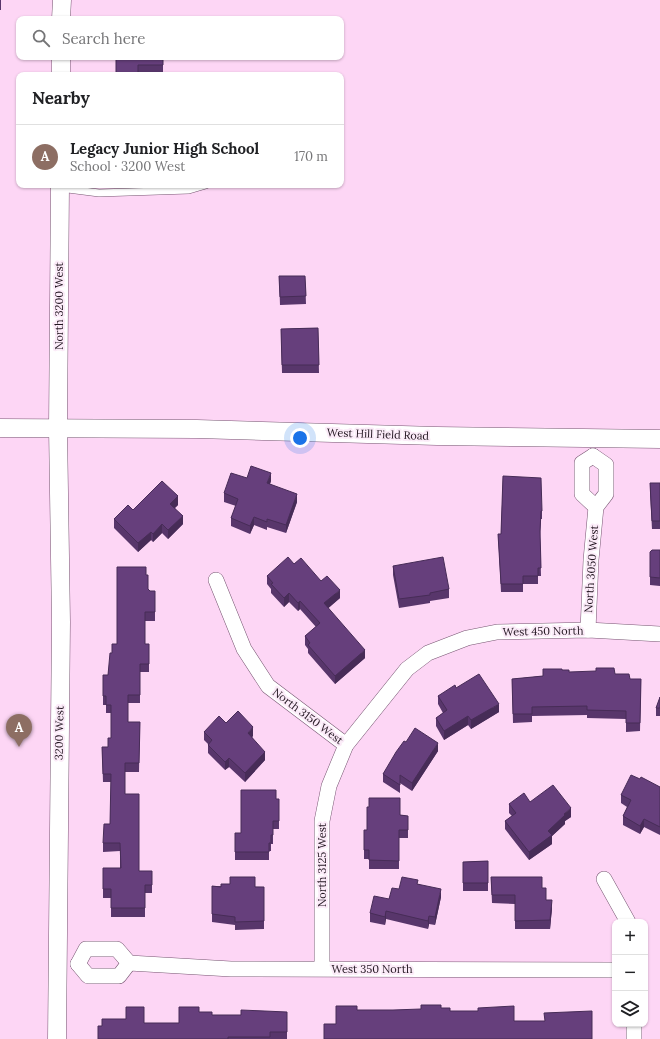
<!DOCTYPE html>
<html lang="en">
<head>
<meta charset="utf-8">
<style>
  :root { --surface:#fff; --page:#f6f6f6; --text:#202124; --muted:#757577; --line:#e0e0e0; --accent:#128f4c }
  body { margin:0; font-family:Lora,serif; background:var(--page); color:var(--text) }
  .controls { position:absolute; right:12px; bottom:12px; display:grid; overflow:hidden; border-radius:8px; box-shadow:0 1px 3px #0004 }
  .controls button { width:36px; height:36px; display:grid; place-items:center; padding:0; border:0; border-bottom:1px solid var(--line); background:var(--surface); color:var(--text); font:20px sans-serif }
  .you { position:absolute; left:300px; top:438px; width:14px; height:14px; margin:-10px; border:3px solid #fff; border-radius:50%; background:#1a73e8; box-shadow:0 0 0 6px #1a73e833 }
  .badge { display:grid; place-items:center; width:26px; height:26px; border-radius:50%; background:var(--accent); color:#fff; font-size:13px; font-weight:700 }
  .pin { position:absolute; translate:-50% -33px; filter:drop-shadow(0 1px 2px #0008) }
  .pin::after { content:''; position:absolute; top:21px; width:14px; height:12px; background:inherit; clip-path:polygon(0 0,100% 0,50% 100%) }
  .list { margin:0; padding:0; list-style:none }
  h2 { display:flex; justify-content:space-between; align-items:center; height:52px; margin:0; padding:0 16px; font-size:17px }
  h2 small { font-size:13px; font-weight:400; color:var(--muted) }
  .list li { display:grid; grid-template-columns:26px 1fr auto; gap:12px; align-items:center; box-sizing:border-box; height:64px; padding:0 16px; border-top:1px solid var(--line) }
  .list b { display:block; font-size:15px; white-space:nowrap }
  .list p { margin:0; font-size:13px; white-space:nowrap; color:var(--muted) }
  .list em { font-size:13px; font-style:normal; color:var(--muted) }
  .icon { flex:none; width:22px; height:22px; fill:none; stroke:currentColor; stroke-width:2; stroke-linecap:round; stroke-linejoin:round }
  .map { position:relative; flex:none; width:660px; height:1039px; overflow:hidden }
  .search { position:absolute; background:var(--surface); box-shadow:0 1px 3px #0004; left:16px; top:16px; width:328px; height:44px; display:flex; align-items:center; gap:10px; box-sizing:border-box; padding:0 14px; border-radius:8px; color:var(--muted); font-size:15px }
  .panel { position:absolute; background:var(--surface); box-shadow:0 1px 3px #0004; left:16px; top:72px; width:328px; height:116px; border-radius:8px }
  .map>svg:first-child { display:block }
  .lines { fill:none; stroke-linecap:round; stroke-linejoin:round }
  .service-casing { stroke:#775672; stroke-width:8 }
  .minor-casing { stroke:#775672; stroke-width:16 }
  .tertiary-casing { stroke:#775672; stroke-width:19 }
  .service { stroke:#fff; stroke-width:7 }
  .minor { stroke:#fff; stroke-width:15 }
  .tertiary { stroke:#fff; stroke-width:18 }
  .wall { fill:#58366b }
  .shaded-wall { fill:#472c57 }
  .building { fill:#663f7c; stroke:#472c57 }
  .labels { text-anchor:middle; stroke-width:4; stroke-linejoin:round; paint-order:stroke }
  .street-label { font-size:11px; fill:#221520; stroke:#fbebf8 }
</style>
</head>
<body>
<div class="map">
<svg width="660" height="1039" viewBox="0 0 660 1039">
  <rect width="100%" height="100%" fill="#fdd6f5"/>
  <g class="lines">
    <g class="service-casing">
      <path id="service" d="M60 188 99 193 189 190 206 185"/>
    </g>
    <g class="minor-casing">
      <g id="minor">
        <path d="M593 456 582 463V494L596 507"/>
        <path d="M216 580 244 649 268 686 346 745"/>
        <path d="M588 630 591 560 596 507 606 494V465L593 456"/>
        <path d="M604 879 628 922"/>
        <path d="M78 964 86 949H117L129 963 231 969 615 970"/>
        <path d="M78 964 88 976H119L129 963"/>
        <path d="M322 968V821L329 786 346 745 407 669 428 653 467 638 497 632 588 630 660 634"/>
        <path d="M634 1039V1024"/>
      </g>
    </g>
    <g class="tertiary-casing">
      <g id="tertiary">
        <path d="M61 19 62 0"/>
        <path d="M61 75V57"/>
        <path d="M0 428 197 429 437 436 660 439"/>
        <path d="M57 1039 61 622 58 428 60 185"/>
      </g>
    </g>
    <use href="#service" class="service"/>
    <use href="#minor" class="minor"/>
    <use href="#tertiary" class="tertiary"/>
  </g>
  <g class="wall">
    <rect x="0" y="0" width="1" height="10"/>
    <path d="M116 57H163V74L138 73Z"/>
    <path d="M279 276H305L306 304 280 305Z"/>
    <path d="M318 328 319 373H282L281 329Z"/>
    <path d="M503 476 542 511V519H541L540 537 541 576H538V584H523V592H501L498 534H501Z"/>
    <path d="M271 481 270 484 297 502 286 533 267 527V530L254 525 250 534 231 526V518L236 506 224 502V493Z"/>
    <path d="M650 483H660V529H652L650 492Z"/>
    <path d="M178 505 175 508 183 524 168 539 162 533 153 542 151 540 138 552 114 528V519L133 510Z"/>
    <path d="M660 550V586L650 585V552Z"/>
    <path d="M294 564 321 581 340 598 328 608 365 658 335 684 308 653V649L305 645V636L316 627 300 609 298 611 289 602 284 607 271 593V589L267 584V576Z"/>
    <path d="M393 566 449 589V598L430 601V603L399 608 393 575Z"/>
    <path d="M146 575 148 589 150 591H155V621H145V644H149V672H140V703H128V722H140L139 772H125V794L139 871H152V893H145V917H111V898H103V868H120V851L103 852V843L110 824 111 782H103L102 747H108L111 738V713H106V705H103V675H108L112 653 117 644Z"/>
    <path d="M562 670 569 672 615 674 630 679H641L640 731 626 732V719L587 718V715L532 716V722L513 723 512 679 543 676Z"/>
    <path d="M456 688 499 712 471 729 468 725 444 740 436 726V718L443 713 438 704V696Z"/>
    <path d="M660 697V716H656V708Z"/>
    <path d="M226 723 253 736 252 737 265 760 245 782 229 767 225 770 208 753V744L204 740V732Z"/>
    <path d="M406 742 438 751 412 791 400 783V793L383 782V774Z"/>
    <path d="M640 779 660 787V835L644 827 640 834 623 825V816L627 807 621 803V795Z"/>
    <path d="M276 799H279V829H273V844H271V851H269V860H235V833H241Z"/>
    <path d="M530 802 571 817 565 821V824L552 836V844L529 860 505 829V821L512 816 509 813V804Z"/>
    <path d="M400 815 408 816V838H399V869H369V859H364V830H367Z"/>
    <path d="M488 861V891H463V862Z"/>
    <path d="M491 877 542 888 546 900 552 908 550 929H515V904L492 903Z"/>
    <path d="M418 884 441 897 435 925 429 924 428 929 386 919 385 925 370 922V913L389 899 399 889Z"/>
    <path d="M212 886 264 887V929L235 930V925L212 922Z"/>
    <path d="M199 1012 212 1015H241L287 1012V1039H98L144 1023H179Z"/>
  </g>
  <g class="shaded-wall">
    <path d="M271 473V481L267 491V483Z"/>
    <path d="M297 494V502L286 533V525Z"/>
    <path d="M178 496V505L170 512V504Z"/>
    <path d="M183 516V524L168 539V530Z"/>
    <path d="M254 517V525L250 534V526Z"/>
    <path d="M162 524V533L153 542V534Z"/>
    <path d="M151 532V540L138 552V543Z"/>
    <path d="M340 590V598L324 612V603Z"/>
    <path d="M289 593V602L284 607V598Z"/>
    <path d="M300 601V609L298 611V603Z"/>
    <path d="M365 650V658L335 684V676Z"/>
    <path d="M499 704V712L471 729V720Z"/>
    <path d="M468 716V725L444 740V731Z"/>
    <path d="M253 727V736L248 741V733Z"/>
    <path d="M438 743V751L412 791V783Z"/>
    <path d="M265 752V760L245 782V773Z"/>
    <path d="M229 758V767L225 770V762Z"/>
    <path d="M571 808V817L565 821V824L552 836V844L529 860V852L564 814Z"/>
    <path d="M644 819V827L640 834V826Z"/>
    <path d="M441 889V897L435 925V917Z"/>
    <path d="M552 900V908L550 929V920Z"/>
    <path d="M386 911V919L385 925V917Z"/>
    <path d="M429 916V924L428 929V921Z"/>
  </g>
  <g class="building">
    <path d="M116 57H163V65H138V75H116Z"/>
    <path d="M279 276H305L306 296 280 297Z"/>
    <path d="M318 328 319 365H282L281 329Z"/>
    <path d="M251 466 271 473 267 483 297 494 286 525 267 519V522L254 517 250 526 231 518 238 499 224 493 231 473 247 478Z"/>
    <path d="M503 476 541 478 542 511H541L540 531 541 568H538V576H523V584H501L498 534H501Z"/>
    <path d="M162 481 178 496 170 504 183 516 168 530 162 524 153 534 151 532 138 543 114 519 128 505 133 510Z"/>
    <path d="M650 483H660V521H652Z"/>
    <path d="M652 550H660V578L650 577V552Z"/>
    <path d="M288 557 294 564 301 558 321 581 327 576 340 590 324 603 365 650 335 676 308 645 310 643 305 636 320 623 300 601 298 603 289 593 284 598 271 584 273 583 267 576Z"/>
    <path d="M443 557 449 589 430 593V595L399 599 393 566Z"/>
    <path d="M117 567H146V575H148V589L150 591H155V612H145V644H149V664H140V695H128V722H140L139 763H125V794H139V871H152V885H145V908H111V889H103V868H121L120 843H103L104 824H110L111 774H103L102 747H108V738H111V705H106V696H103V675H108L110 653H112V644H117Z"/>
    <path d="M596 668H614L615 674H629L630 679H641L640 723H626V711L587 710V706L532 707V714H513L512 679 543 676V669H562V670H569V672L596 671Z"/>
    <path d="M479 674 499 704 471 720 468 716 444 731 436 718 447 710 438 696 455 685 456 688Z"/>
    <path d="M660 697V708H656Z"/>
    <path d="M238 711 253 727 248 733 265 752 245 773 229 758 225 762 208 745 212 740 204 732 219 716 226 723Z"/>
    <path d="M415 728 438 743 412 783 400 775V785L383 774 396 752 404 741 406 742Z"/>
    <path d="M631 775 640 779 641 777 660 787V827L644 819 640 826 623 816 631 800 621 795Z"/>
    <path d="M553 785 571 808 564 814 565 815 548 831 552 835 529 852 505 821 516 813 509 804 524 793 530 802Z"/>
    <path d="M241 790H276V799H279V821H273V835H271V843H269V852H235V833H241Z"/>
    <path d="M369 798H400V815L408 816V830H399V861L369 860V850H364V830H367V807H369Z"/>
    <path d="M488 861V883H463V862Z"/>
    <path d="M230 877H255V887H264V921L235 922V917L212 914V886L221 887V884H230Z"/>
    <path d="M402 877 418 880 417 884 441 889 435 917 429 916 428 921 386 911 385 917 370 913 374 896 389 899 392 888 399 889Z"/>
    <path d="M491 877H542V888H546V900H552L550 920 515 921V895H492Z"/>
    <path d="M421 1005H441V1008H450V1011H478V1008L514 1006V1021H545L544 1013 592 1011V1039H324V1024H336V1006H357V1010H393L421 1009Z"/>
    <path d="M126 1007H144V1023H179V1007H199V1012H212V1015H241V1010L287 1012V1032H270V1037H228V1039H98V1026H102V1019H126Z"/>
  </g>
  <g class="labels">
    <g class="street-label">
      <text transform="translate(59 306) rotate(-90)" y="4">North 3200 West</text>
      <text transform="translate(378 434) rotate(2)" y="4">West Hill Field Road</text>
      <text transform="translate(591 569) rotate(-86)" y="4">North 3050 West</text>
      <text transform="translate(543 631) rotate(-1)" y="4">West 450 North</text>
      <text transform="translate(308 716) rotate(37)" y="4">North 3150 West</text>
      <text transform="translate(59 733) rotate(-89)" y="4">3200 West</text>
      <text transform="translate(322 865) rotate(-90)" y="4">North 3125 West</text>
      <text x="372" y="973">West 350 North</text>
    </g>
  </g>
</svg>
<div class="controls">
<button>+</button>
<button>−</button>
<button><svg class="icon" aria-label="layers" viewBox="0 0 24 24"><path d="M12 4l9 5-9 5-9-5zM3 14l9 5 9-5"/></svg></button>
</div>
<div class="you"></div>
<div class="pin badge" style="left:19px;top:747px;background:#8d6e63">A</div>
<div class="search"><svg class="icon" aria-label="search" viewBox="0 0 24 24"><circle cx="10" cy="10" r="6"/><path d="M15 15l6 6"/></svg>Search here</div>
<section class="panel">
<h2>Nearby<small></small></h2>
<ul class="list">
<li><span class="badge" style="background:#8d6e63">A</span><div><b>Legacy Junior High School</b><p>School · 3200 West</p></div><em>170 m</em></li>
</ul>
</section>
</div>
</body>
</html>
